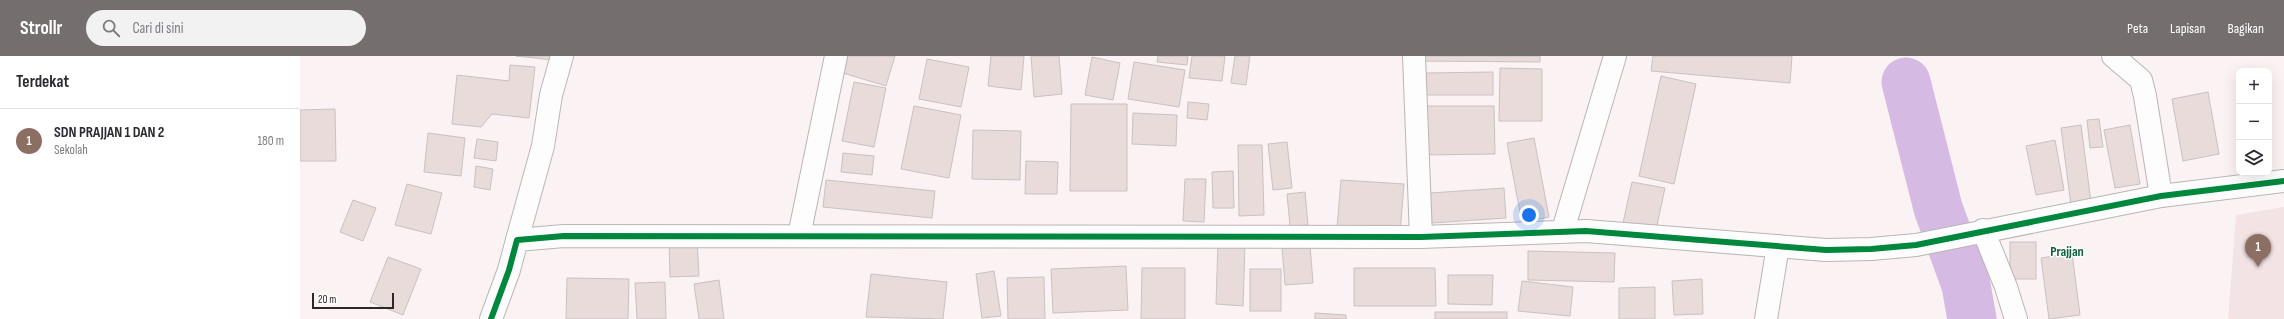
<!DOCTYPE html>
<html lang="id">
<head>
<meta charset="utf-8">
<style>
  :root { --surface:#fff; --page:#f2f2f3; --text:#2b2b33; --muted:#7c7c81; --line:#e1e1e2; --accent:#756e6f }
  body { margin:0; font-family:"Sofia Sans Condensed",sans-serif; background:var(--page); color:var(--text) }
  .controls { position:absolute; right:12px; top:12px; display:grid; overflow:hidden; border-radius:8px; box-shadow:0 4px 16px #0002 }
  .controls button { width:36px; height:36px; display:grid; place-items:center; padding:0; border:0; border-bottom:1px solid var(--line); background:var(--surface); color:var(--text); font:20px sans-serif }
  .scale { position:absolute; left:12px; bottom:10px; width:82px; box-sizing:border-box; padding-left:4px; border:2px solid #2e2728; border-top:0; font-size:11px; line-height:14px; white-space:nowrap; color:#2e2728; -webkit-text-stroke:3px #fff; paint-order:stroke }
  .you { position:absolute; left:1229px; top:159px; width:14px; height:14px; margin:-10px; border:3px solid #fff; border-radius:50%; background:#1a73e8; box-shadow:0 0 0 6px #1a73e833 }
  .badge { display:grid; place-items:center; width:26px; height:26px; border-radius:50%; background:var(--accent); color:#fff; font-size:13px; font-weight:700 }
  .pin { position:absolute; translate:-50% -33px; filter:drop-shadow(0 1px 2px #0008) }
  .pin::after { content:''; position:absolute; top:21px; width:14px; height:12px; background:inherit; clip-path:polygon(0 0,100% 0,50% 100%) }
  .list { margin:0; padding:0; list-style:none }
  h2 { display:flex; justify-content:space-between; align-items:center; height:52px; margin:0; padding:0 16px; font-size:17px }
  h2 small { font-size:13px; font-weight:400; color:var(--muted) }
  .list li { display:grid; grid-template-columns:26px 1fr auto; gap:12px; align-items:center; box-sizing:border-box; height:64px; padding:0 16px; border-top:1px solid var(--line) }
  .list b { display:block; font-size:15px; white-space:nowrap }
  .list p { margin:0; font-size:13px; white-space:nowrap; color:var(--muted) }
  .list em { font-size:13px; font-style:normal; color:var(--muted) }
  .icon { flex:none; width:22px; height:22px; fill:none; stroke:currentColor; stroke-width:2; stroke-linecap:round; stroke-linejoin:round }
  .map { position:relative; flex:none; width:1984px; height:263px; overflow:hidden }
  header { display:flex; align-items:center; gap:24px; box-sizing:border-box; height:56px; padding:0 20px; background:var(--accent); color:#fff }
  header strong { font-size:19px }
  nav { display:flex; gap:22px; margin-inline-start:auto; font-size:14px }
  .search { width:280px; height:36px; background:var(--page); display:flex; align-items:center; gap:10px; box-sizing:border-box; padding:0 14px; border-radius:22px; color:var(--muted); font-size:15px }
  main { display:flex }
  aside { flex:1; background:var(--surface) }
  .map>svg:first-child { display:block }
  .built { fill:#f3e3e5 }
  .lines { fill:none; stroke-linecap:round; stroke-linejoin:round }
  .river { stroke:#d5bae4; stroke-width:49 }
  .building { fill:#e8dbda; stroke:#c8c2c2 }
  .minor-casing { stroke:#bbb5b5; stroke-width:24 }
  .minor { stroke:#fefdfd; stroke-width:22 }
  .cycleway-casing { stroke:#fff; stroke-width:8 }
  .cycleway { stroke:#00873e; stroke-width:6 }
  .labels { text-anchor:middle; stroke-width:3; stroke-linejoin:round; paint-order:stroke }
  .quarter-label { font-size:14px; font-weight:bold; fill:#0c623b; stroke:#fff }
</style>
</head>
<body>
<header>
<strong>Strollr</strong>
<div class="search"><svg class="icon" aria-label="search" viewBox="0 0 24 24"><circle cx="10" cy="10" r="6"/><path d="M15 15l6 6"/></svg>Cari di sini</div>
<nav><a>Peta</a><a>Lapisan</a><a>Bagikan</a></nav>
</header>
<main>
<aside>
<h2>Terdekat<small></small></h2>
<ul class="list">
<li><span class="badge" style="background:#8d6e63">1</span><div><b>SDN PRAJJAN 1 DAN 2</b><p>Sekolah</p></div><em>180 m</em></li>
</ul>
</aside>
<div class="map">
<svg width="1984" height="263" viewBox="0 0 1984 263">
  <rect width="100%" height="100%" fill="#faf2f3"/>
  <path class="built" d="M1984 151V263H1928L1936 159Z"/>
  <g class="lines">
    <path class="river" d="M1606 26 1638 152 1666 229 1672 263"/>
  </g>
  <g class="building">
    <path d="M216 0H254L253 4Z"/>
    <path d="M548 0H595L586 30 543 17Z"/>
    <path d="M691 0H724L721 34 688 30Z"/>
    <path d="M731 0H759L762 38 734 41Z"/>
    <path d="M858 0H888L887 9 857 6Z"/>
    <path d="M892 0H925L922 25 889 22Z"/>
    <path d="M935 0H950L946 29 931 27Z"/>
    <path d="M1122 0H1240V6L1122 5Z"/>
    <path d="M1353 0H1492L1490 27 1351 15Z"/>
    <path d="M792 1 820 7 813 44 785 39Z"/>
    <path d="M627 3 669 11 661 51 619 43Z"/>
    <path d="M834 6 885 14 879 51 828 43Z"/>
    <path d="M210 9 235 11 229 62 192 58 181 71 152 68 157 19 209 25Z"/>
    <path d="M1200 12 1242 13V65H1199Z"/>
    <path d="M1193 16V39H1126V17Z"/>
    <path d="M1361 20 1396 28 1374 128 1339 120Z"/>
    <path d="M554 26 586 32 574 91 542 85Z"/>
    <path d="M1908 36 1919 98 1883 105 1872 43Z"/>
    <path d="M888 46 909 48 907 64 887 62Z"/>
    <path d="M771 48H827V135H770Z"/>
    <path d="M614 50 661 59 649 122 601 113Z"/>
    <path d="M1122 50H1194L1195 98 1122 99Z"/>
    <path d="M35 53 36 105H0V54Z"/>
    <path d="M833 57 877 59 876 90 832 88Z"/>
    <path d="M1799 63 1803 91 1790 92 1787 64Z"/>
    <path d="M1781 69 1791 146 1771 149 1761 72Z"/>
    <path d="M1830 69 1840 128 1815 132 1804 74Z"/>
    <path d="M673 74 721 75 720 124 672 123Z"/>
    <path d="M128 77 165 82 161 120 124 116Z"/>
    <path d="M1234 82 1249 161 1222 167 1207 87Z"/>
    <path d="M177 83 198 86 196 105 174 102Z"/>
    <path d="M1755 84 1764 134 1736 139 1726 90Z"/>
    <path d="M987 86 992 132 973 134 968 88Z"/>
    <path d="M938 89H962L964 159 939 160Z"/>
    <path d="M543 97 574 100 572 119 541 116Z"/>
    <path d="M726 105 758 106 757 138H725Z"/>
    <path d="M176 110 193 113 190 134 174 131Z"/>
    <path d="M933 115 934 152H913L912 116Z"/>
    <path d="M885 123H906L904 166 883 165Z"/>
    <path d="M526 124 635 135 632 162 523 151Z"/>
    <path d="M1041 124 1104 128 1100 177 1037 172Z"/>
    <path d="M1332 126 1365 132 1356 174 1323 167Z"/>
    <path d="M107 128 142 137 131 178 95 169Z"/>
    <path d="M1204 132 1206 162 1132 167 1130 137Z"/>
    <path d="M1005 136 1008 169 990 170 987 138Z"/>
    <path d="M53 144 76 152 63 185 40 176Z"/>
    <path d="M397 183 399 220 370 221 369 184Z"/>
    <rect x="1710" y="186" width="26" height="37"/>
    <path d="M918 188 945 189 943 250 916 248Z"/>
    <path d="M1010 189 1013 227 985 229 982 191Z"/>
    <path d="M1228 195 1315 197 1314 226 1228 224Z"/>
    <path d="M1772 197 1780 259 1749 263 1741 202Z"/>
    <path d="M88 201 121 213 103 259 70 246Z"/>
    <path d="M826 210 828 254 753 257 751 213Z"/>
    <path d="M842 212H885V263H841Z"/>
    <path d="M1054 212H1135L1136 250H1054Z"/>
    <rect x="950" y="213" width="31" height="42"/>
    <path d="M694 215 701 260 682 262 676 218Z"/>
    <path d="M571 218 647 226 643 263 566 261Z"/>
    <path d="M1148 219H1193L1192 249 1148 248Z"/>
    <path d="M744 221 745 263H708L707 222Z"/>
    <path d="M267 222 329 223 328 263H266Z"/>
    <path d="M1402 223 1403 258 1374 259 1372 225Z"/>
    <path d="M419 224 424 263H399L394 228Z"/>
    <path d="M1222 225 1273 231 1270 260 1218 255Z"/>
    <path d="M365 226 366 263H337L335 227Z"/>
    <path d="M1355 231V263H1319V232Z"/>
    <rect x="1135" y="256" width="72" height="7"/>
    <path d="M1015 257 1046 259V263H1015Z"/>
  </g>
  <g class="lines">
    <g class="minor-casing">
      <g id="minor">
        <path d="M1114 0 1121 181"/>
        <path d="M1813 0 1841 24 1845 40 1861 140"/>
        <path d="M1263 174 1315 0"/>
        <path d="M1683 174 1706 231 1716 263"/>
        <path d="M499 180 536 0"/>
        <path d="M217 184 243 90 251 39 262 0"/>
        <path d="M191 263 209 214 217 184 264 180 1121 181 1286 175 1526 194 1571 193 1616 189 1861 140 1984 125"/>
        <path d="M1466 263 1478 190"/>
      </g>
    </g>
    <use href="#minor" class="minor"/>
    <g class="cycleway-casing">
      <path id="cycleway" d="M191 263 209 214 217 184 264 180 1121 181 1286 175 1526 194 1571 193 1616 189 1861 140 1984 125"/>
    </g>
    <use href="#cycleway" class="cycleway"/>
  </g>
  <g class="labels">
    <g class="quarter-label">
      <text x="1767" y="200">Prajjan</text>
    </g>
  </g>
</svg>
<div class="controls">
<button>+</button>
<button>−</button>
<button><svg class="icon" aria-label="layers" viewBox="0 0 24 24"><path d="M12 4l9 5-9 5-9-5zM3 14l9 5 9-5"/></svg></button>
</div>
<div class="scale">20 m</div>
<div class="you"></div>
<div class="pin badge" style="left:1958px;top:211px;background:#8d6e63">1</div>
</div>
</main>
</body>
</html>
